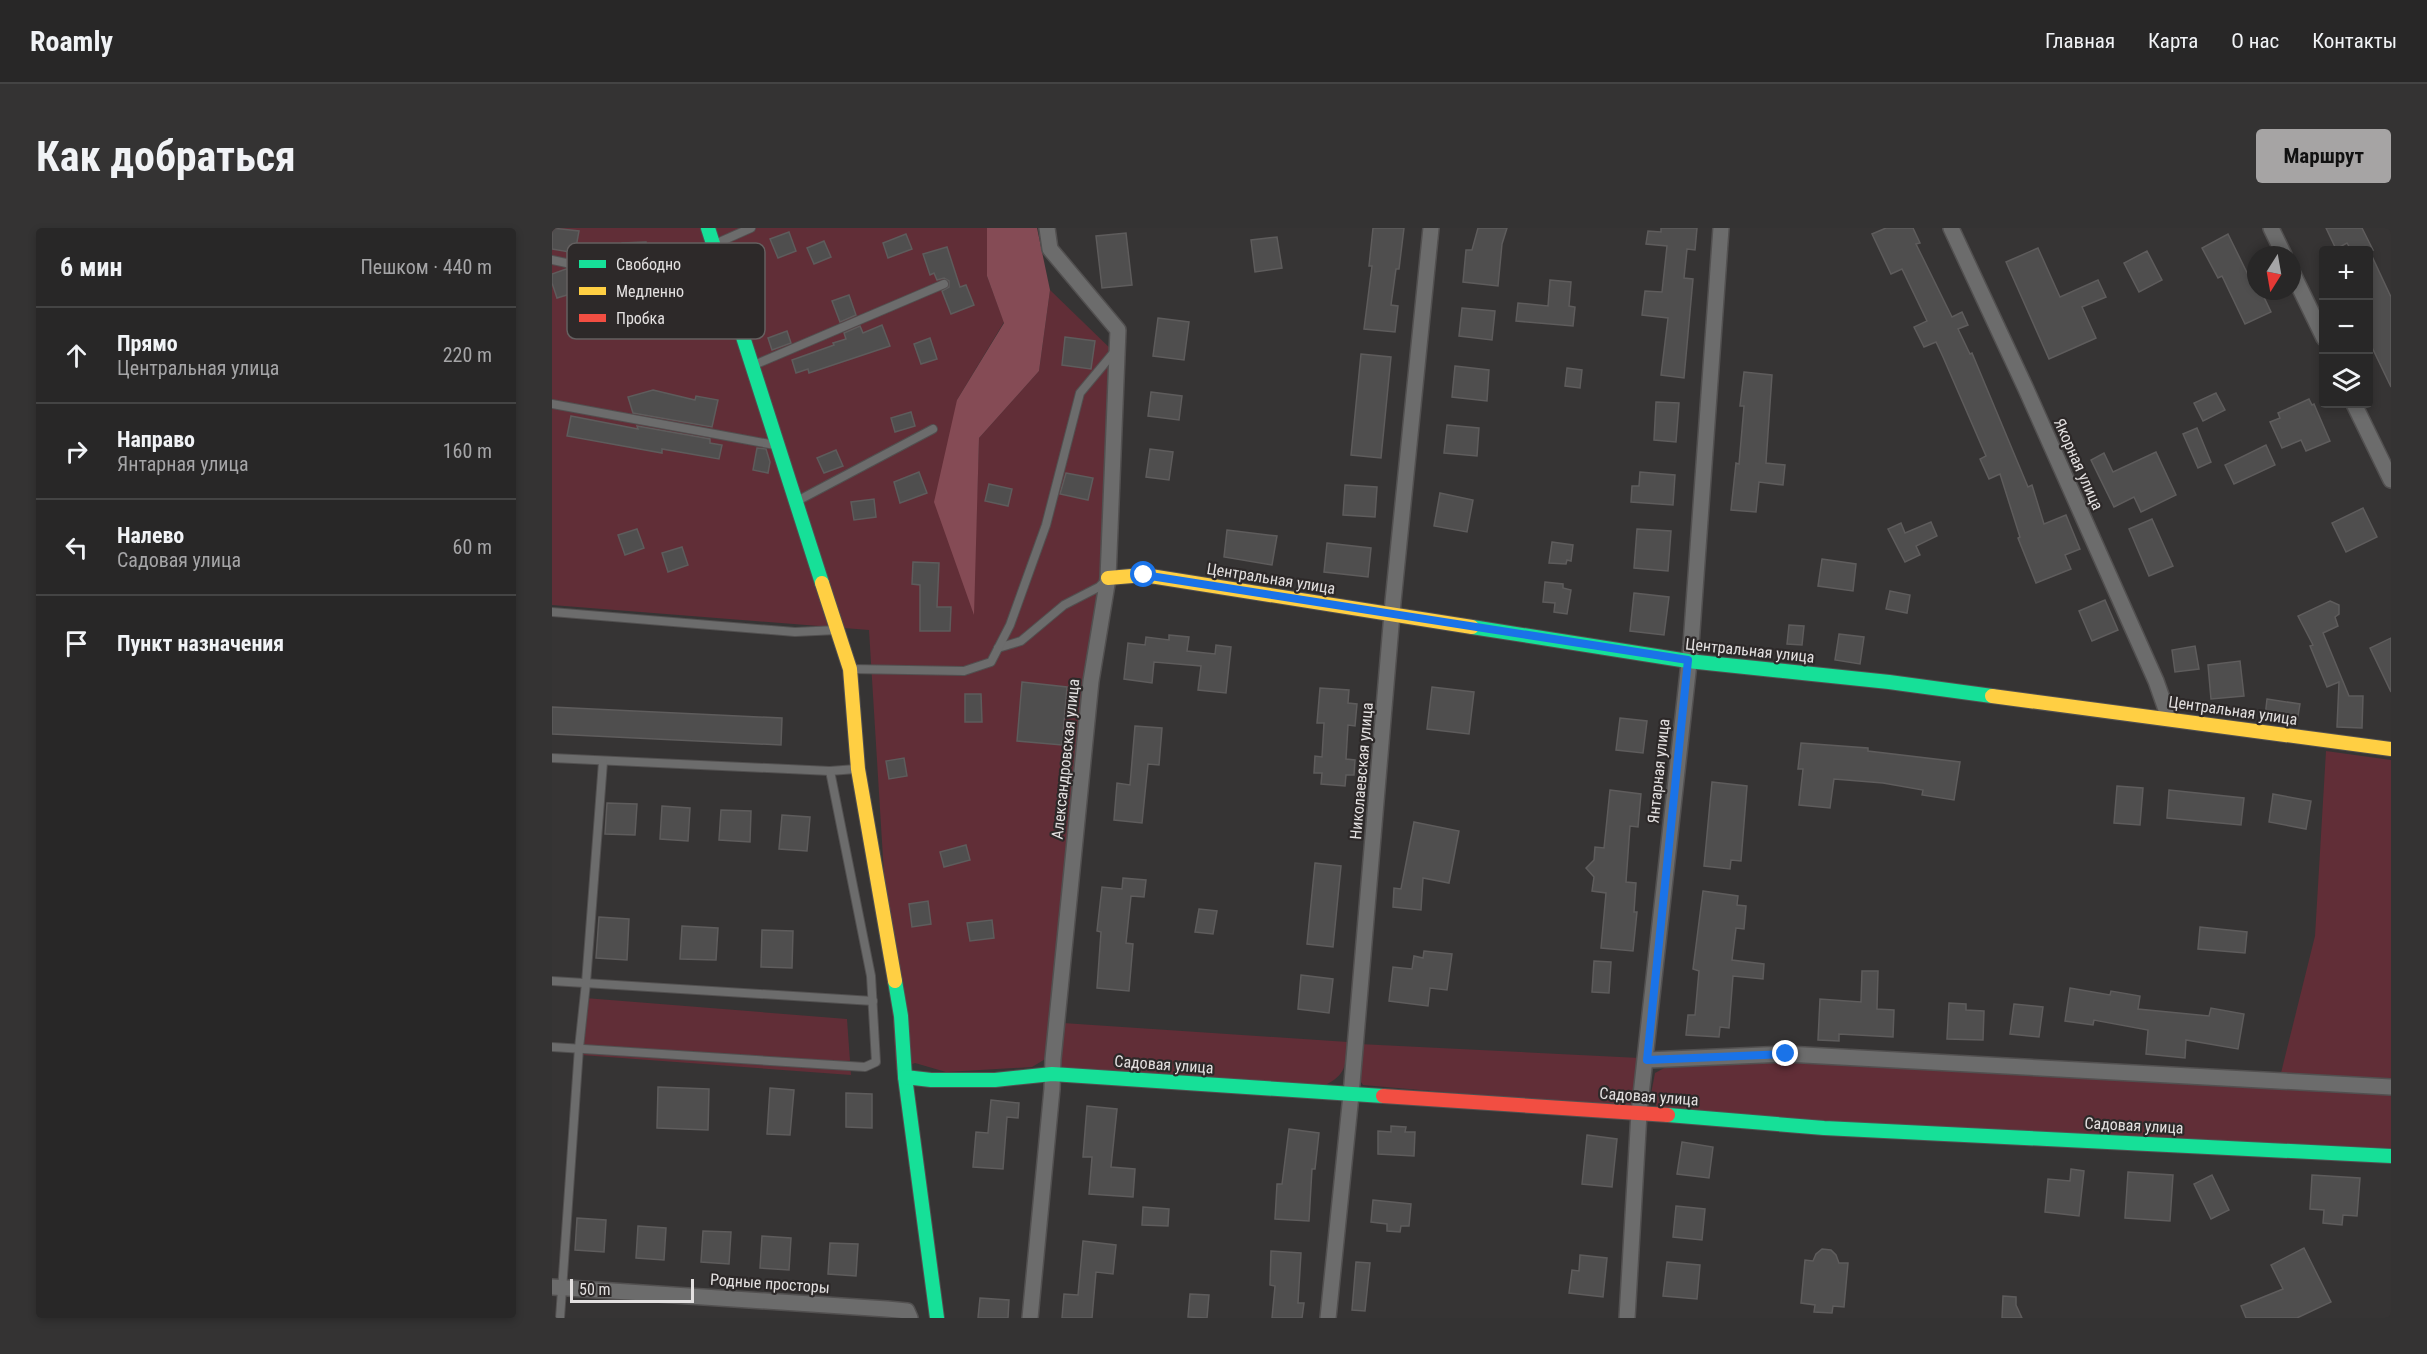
<!DOCTYPE html>
<html lang="ru">
<head>
<meta charset="utf-8">
<style>
  :root { --surface:#282727; --page:#343333; --text:#f1f3f6; --muted:#a5a5a7; --line:#444; --accent:#a6a4a4 }
  body { margin:0; font-family:"Roboto Condensed",sans-serif; background:var(--page); color:var(--text) }
  .controls { position:absolute; right:18px; top:18px; display:grid; overflow:hidden; border-radius:6px; box-shadow:0 3px 9px #0003 }
  .controls button { width:54px; height:54px; display:grid; place-items:center; padding:0; border:0; border-bottom:2px solid var(--line); background:var(--surface); color:var(--text); font:30px sans-serif }
  .compass { position:absolute; left:1695px; top:18px; width:54px; height:54px; border-radius:50%; background:var(--surface); box-shadow:0 3px 9px #0003; rotate:191deg }
  .scale { position:absolute; left:18px; bottom:15px; width:124px; box-sizing:border-box; padding-left:6px; border:3px solid #e3e0e0; border-top:0; font-size:16px; line-height:21px; white-space:nowrap; color:#e3e0e0; -webkit-text-stroke:4px #2d2929; paint-order:stroke }
  .stop { position:absolute; width:18px; height:18px; margin:-14px; border:4px solid #1a73e8; border-radius:50%; background:#fff }
  .stop.end { background:#1a73e8; border-color:#fff; box-shadow:0 2px 6px #0008 }
  .list { margin:0; padding:0; list-style:none }
  h2 { display:flex; justify-content:space-between; align-items:center; height:78px; margin:0; padding:0 24px; font-size:26px }
  h2 small { font-size:20px; font-weight:400; color:var(--muted) }
  .list li { display:grid; grid-template-columns:39px 1fr auto; gap:18px; align-items:center; box-sizing:border-box; height:96px; padding:0 24px; border-top:2px solid var(--line) }
  .list b { display:block; font-size:22px; white-space:nowrap }
  .list p { margin:0; font-size:20px; white-space:nowrap; color:var(--muted) }
  .list em { font-size:20px; font-style:normal; color:var(--muted) }
  .icon { flex:none; width:33px; height:33px; fill:none; stroke:currentColor; stroke-width:2; stroke-linecap:round; stroke-linejoin:round }
  .map { position:relative; flex:none; width:1839px; height:1090px; overflow:hidden; border-radius:6px }
  header { display:flex; align-items:center; gap:36px; box-sizing:border-box; height:84px; padding:0 30px; background:var(--surface); border-bottom:2px solid var(--line) }
  header strong { font-size:28px }
  nav { display:flex; gap:33px; margin-inline-start:auto; font-size:21px }
  .intro { display:flex; align-items:center; justify-content:space-between; box-sizing:border-box; height:144px; padding:0 36px }
  h1 { margin:0; font-size:42px }
  .button { padding:15px 27px; border-radius:6px; background:var(--accent); color:#111; font-size:21px; font-weight:700 }
  main { display:flex; gap:36px; padding:0 36px }
  aside { flex:1; background:var(--surface); border-radius:6px; box-shadow:0 3px 9px #0003 }
  .map>svg:first-child { display:block }
  .green { fill:#612e37 }
  .forest { fill:#854b55 }
  .building { fill:#4f4e4e; stroke:#5e5c5c; stroke-width:1.5 }
  .lines { fill:none; stroke-linecap:round; stroke-linejoin:round }
  .lane-casing { stroke:#525050; stroke-width:10 }
  .street-casing { stroke:#525050; stroke-width:18 }
  .fast-casing { stroke:#525050; stroke-width:16 }
  .slow-casing { stroke:#525050; stroke-width:16 }
  .jam-casing { stroke:#525050; stroke-width:16 }
  .lane { stroke:#6c6c6c; stroke-width:8 }
  .street { stroke:#6c6c6c; stroke-width:15 }
  .fast { stroke:#16e098; stroke-width:14 }
  .slow { stroke:#ffcf43; stroke-width:14 }
  .jam { stroke:#f24e42; stroke-width:14 }
  .route { stroke:#1a73e8; stroke-width:8 }
  .labels { text-anchor:middle; stroke-width:4.5; stroke-linejoin:round; paint-order:stroke }
  .street-label { font-size:16px; fill:#e3e0e0; stroke:#2d2929 }
  .key { fill:#2d2929; stroke:#646060; stroke-width:1.5 }
  .key-label { font-size:16px; fill:#e3e0e0 }
</style>
</head>
<body>
<header>
<strong>Roamly</strong>
<nav><a>Главная</a><a>Карта</a><a>О нас</a><a>Контакты</a></nav>
</header>
<div class="intro"><h1>Как добраться</h1><a class="button">Маршрут</a></div>
<main>
<aside>
<h2>6 мин<small>Пешком · 440 m</small></h2>
<ul class="list">
<li><svg class="icon" aria-label="ahead" viewBox="0 0 24 24"><path d="M12 20V5M6 11l6-6 6 6"/></svg><div><b>Прямо</b><p>Центральная улица</p></div><em>220 m</em></li>
<li><svg class="icon" aria-label="right" viewBox="0 0 24 24"><path d="M7 20v-9h11M14 6l5 5-5 5"/></svg><div><b>Направо</b><p>Янтарная улица</p></div><em>160 m</em></li>
<li><svg class="icon" aria-label="left" viewBox="0 0 24 24"><path d="M17 20v-9H6M10 6l-5 5 5 5"/></svg><div><b>Налево</b><p>Садовая улица</p></div><em>60 m</em></li>
<li><svg class="icon" aria-label="arrive" viewBox="0 0 24 24"><path d="M6 21V4h12l-3 4 3 4H6"/></svg><div><b>Пункт назначения</b></div></li>
</ul>
</aside>
<div class="map">
<svg width="1839" height="1090" viewBox="0 0 1839 1090">
  <rect width="100%" height="100%" fill="#363434"/>
  <g class="green">
    <path d="M0 0H435V48L452 94 405 172 421 385 427 210 487 143 498 62 563 125 547 359 495 830 480 839 394 844 363 835 344 842 317 402 0 377Z"/>
    <path d="M1774 523 1839 532V853L1728 849 1763 708Z"/>
    <path d="M33 770 295 791 299 847 29 827Z"/>
    <path d="M511 795 796 814C793 838 795 847 771 858L511 840 508 834Z"/>
    <path d="M807 816 1088 830 1085 870 1074 880 811 857 804 847Z"/>
    <path d="M1234 833 1839 865V920L1274 895 1105 879 1099 866 1103 845 1116 838Z"/>
  </g>
  <path class="forest" d="M435 0H485L498 62 487 143 427 210 422 387 382 274 405 172 452 95 435 48Z"/>
  <g class="building">
    <path d="M0 0 27 3 23 25 0 21Z"/>
    <path d="M821 0H852L847 41H844L839 77 846 78 843 104 812 101 820 38H817Z"/>
    <path d="M926 0H955L950 16 946 58 911 54 914 22H920Z"/>
    <path d="M1109 0H1145L1143 22 1135 21 1132 50 1141 51 1132 150 1109 147 1116 90 1090 87 1093 63 1110 64 1115 18 1094 16 1096 3 1109 4Z"/>
    <path d="M1334 0H1361L1368 15 1364 16 1400 89 1410 84 1416 97 1406 101 1418 126 1420 125 1476 259 1480 257 1492 296 1514 287 1528 321 1513 327 1519 341 1484 355 1466 310 1468 309 1448 246 1437 251 1428 231 1434 228 1391 129 1384 114 1372 119 1362 99 1375 93 1350 41 1339 46 1320 6Z"/>
    <path d="M1774 0H1810L1821 22H1817L1839 69V159L1816 111V22H1799L1795 15 1784 21Z"/>
    <path d="M237 4 244 23 226 30 218 11Z"/>
    <path d="M574 5 580 57 550 60 544 8Z"/>
    <path d="M354 6 360 21 336 30 331 15Z"/>
    <path d="M1676 6 1704 63H1709L1719 84 1693 96 1670 48 1666 50 1650 20Z"/>
    <path d="M725 9 730 40 703 44 699 12Z"/>
    <path d="M272 13 279 29 262 36 255 20Z"/>
    <path d="M94 14V32L70 33V15Z"/>
    <path d="M395 19 408 59 414 57 422 77 399 86 390 63 397 59V53L392 50 385 52 382 45 378 47 371 26Z"/>
    <path d="M1486 20 1508 69 1546 52 1554 69 1530 79 1544 110 1497 131 1454 34Z"/>
    <path d="M1595 23 1610 52 1587 64 1572 35Z"/>
    <path d="M14 41 18 42 25 64 5 70 0 55V46Z"/>
    <path d="M998 52 1019 54 1017 78 1023 79 1021 98 964 93 966 75 996 78Z"/>
    <path d="M297 67 304 87 288 94 280 73Z"/>
    <path d="M910 80 943 83 940 112 907 108Z"/>
    <path d="M606 90 637 94 632 132 601 128Z"/>
    <path d="M330 97 338 118 257 145 256 141 244 145 240 132 282 117 281 115 294 111 292 105 308 98 311 105Z"/>
    <path d="M235 103 239 115 220 122 216 110Z"/>
    <path d="M513 109 543 113 539 141 510 137Z"/>
    <path d="M378 110 385 131 369 136 362 116Z"/>
    <path d="M809 126 839 129 829 230 799 227Z"/>
    <path d="M903 138 937 142 935 173 900 169Z"/>
    <path d="M1015 140 1030 142 1028 160 1013 158Z"/>
    <path d="M1192 144 1220 147 1214 235 1233 237 1231 257 1207 254 1204 284 1179 282 1184 235 1187 236 1192 178H1188Z"/>
    <path d="M101 162 143 172 144 168 166 172 160 199 81 185 76 169Z"/>
    <path d="M599 164 630 168 627 192 596 188Z"/>
    <path d="M1664 165 1673 182 1651 193 1642 175Z"/>
    <path d="M1757 171 1760 177 1762 176 1778 213 1754 223 1749 212 1730 220 1718 194 1728 190 1726 185Z"/>
    <path d="M1104 174 1127 175 1124 214 1102 212Z"/>
    <path d="M359 184 363 198 343 204 339 190Z"/>
    <path d="M19 188 86 201 85 198 158 211V215L170 217 167 231 110 221V225L15 208Z"/>
    <path d="M895 197 927 200 925 228 892 225Z"/>
    <path d="M1645 200 1659 234 1646 240 1631 206Z"/>
    <path d="M1714 217 1723 237 1682 256 1673 237Z"/>
    <path d="M205 220 214 221 218 234 216 245 201 242Z"/>
    <path d="M598 221 621 224 617 252 594 249Z"/>
    <path d="M284 222 291 238 272 245 265 230Z"/>
    <path d="M1604 224 1624 267 1589 284 1582 269 1562 279 1539 232 1552 225 1561 244Z"/>
    <path d="M367 244 375 265 348 275 342 254Z"/>
    <path d="M1088 244 1123 247 1121 277 1079 274 1080 258H1087Z"/>
    <path d="M514 245 541 250 536 272 508 266Z"/>
    <path d="M437 256 460 261 456 278 433 273Z"/>
    <path d="M793 257 825 259 823 289 791 287Z"/>
    <path d="M888 265 921 272 915 304 882 298Z"/>
    <path d="M322 271 324 289 302 292 299 274Z"/>
    <path d="M1811 280 1825 309 1794 324 1780 295Z"/>
    <path d="M1600 291 1621 338 1597 348 1577 301Z"/>
    <path d="M1379 294 1385 308 1364 318 1368 327 1353 334 1336 301 1349 295 1353 305Z"/>
    <path d="M85 301 92 320 73 327 66 307Z"/>
    <path d="M1085 301 1119 303 1116 343 1082 340Z"/>
    <path d="M675 302 725 308 720 337 672 329Z"/>
    <path d="M1000 314 1021 317 1019 333 1015 332 1014 336 997 335Z"/>
    <path d="M775 315 819 320 816 349 772 344Z"/>
    <path d="M130 319 136 337 116 344 110 325Z"/>
    <path d="M1270 331 1304 336 1301 363 1266 358Z"/>
    <path d="M361 334 387 335 385 379H399L398 403H368V357L360 356Z"/>
    <path d="M993 354 1011 356V360L1019 362 1015 386 1002 384 1003 375 991 374Z"/>
    <path d="M1338 363 1358 367 1355 385 1334 381Z"/>
    <path d="M1082 365 1117 369 1112 407 1078 403Z"/>
    <path d="M1553 372 1566 402 1540 413 1527 383Z"/>
    <path d="M1778 373 1787 377V386L1783 389 1786 398 1771 405 1797 468H1811L1810 500 1785 499 1787 454 1775 459 1758 418 1761 417 1746 388Z"/>
    <path d="M1237 397 1252 398 1250 417 1235 416Z"/>
    <path d="M1287 406 1312 409 1308 436 1283 432Z"/>
    <path d="M617 407 637 409 635 423 663 426 664 417 679 419 674 465 646 462 649 438 602 434 600 455 572 451 576 415 593 417 594 409 617 412Z"/>
    <path d="M1839 410V464L1818 420Z"/>
    <path d="M1643 418 1647 441 1623 444 1620 422Z"/>
    <path d="M1688 433 1692 468 1659 471 1656 437Z"/>
    <path d="M470 454 515 459 510 517 465 513Z"/>
    <path d="M880 459 922 464 917 506 875 501Z"/>
    <path d="M768 460 797 462 796 475 805 476 803 498 796 497 794 531 803 532 802 547H794L793 558 769 556 770 545H762L763 528 770 529 772 495H765Z"/>
    <path d="M413 466H429L430 494H413Z"/>
    <path d="M1715 471 1748 476 1745 494 1713 489Z"/>
    <path d="M0 479 230 490 229 517 0 506Z"/>
    <path d="M1068 490 1095 493 1091 525 1064 522Z"/>
    <path d="M583 498 610 500 607 537 596 536 590 595 562 592 565 555 578 557Z"/>
    <path d="M1249 515 1316 520V523L1408 534 1402 572 1370 567 1371 562 1331 555 1282 551 1278 580 1247 577 1251 541H1246Z"/>
    <path d="M352 530 355 548 337 551 334 533Z"/>
    <path d="M1160 554 1195 558 1189 633 1179 632 1178 641 1152 638Z"/>
    <path d="M1565 558 1591 560 1588 597 1562 595Z"/>
    <path d="M1058 562 1089 566 1086 599 1078 598 1074 654 1084 655 1082 684H1085L1081 723 1049 720 1054 665 1040 663 1042 649 1034 640 1042 632 1043 619 1052 620Z"/>
    <path d="M1617 562 1692 570 1689 597 1615 590Z"/>
    <path d="M1721 566 1759 573 1754 601 1717 594Z"/>
    <path d="M55 575 85 576 83 607 53 606Z"/>
    <path d="M110 578 138 580 136 613 108 611Z"/>
    <path d="M169 582 199 583 198 614 167 612Z"/>
    <path d="M230 587 258 589 255 623 227 621Z"/>
    <path d="M862 594 907 603 897 655 871 650 869 682 841 679 842 660 849 661Z"/>
    <path d="M414 617 418 632 392 639 388 624Z"/>
    <path d="M763 635 789 638 781 719 755 716Z"/>
    <path d="M571 650 594 652 592 669 579 668 574 715 581 716 577 763 545 760 549 704 545 703 550 659 570 661Z"/>
    <path d="M1151 663 1186 668 1185 677 1194 678 1192 701 1184 700 1180 732 1212 736 1211 751 1181 748 1177 800 1168 799 1167 809 1134 807 1136 787H1143L1147 743 1141 741Z"/>
    <path d="M376 673 379 696 360 699 357 676Z"/>
    <path d="M647 681 665 683 661 706 643 704Z"/>
    <path d="M47 689 77 691 75 732 44 730Z"/>
    <path d="M440 692 442 710 418 713 415 695Z"/>
    <path d="M130 698 166 700 164 732 128 731Z"/>
    <path d="M1648 699 1695 704 1693 725 1646 721Z"/>
    <path d="M210 702 241 703 240 740 209 739Z"/>
    <path d="M872 723 900 726 895 762 878 760 876 778 837 773 841 739 860 741 862 728 871 730Z"/>
    <path d="M1042 733 1059 734 1057 765 1040 764Z"/>
    <path d="M1310 743H1326L1325 781 1342 782 1341 809 1287 806V813L1266 812 1268 771 1309 774Z"/>
    <path d="M749 747 781 751 777 785 746 781Z"/>
    <path d="M1518 760 1558 767 1559 763 1588 768 1586 781 1657 788 1659 780 1692 786 1686 821 1634 812 1633 830 1594 826 1596 802 1542 792 1541 797 1513 793Z"/>
    <path d="M1397 775 1414 776V782L1432 783 1431 812 1395 811Z"/>
    <path d="M1462 776 1491 779 1487 809 1458 806Z"/>
    <path d="M106 859 157 861 156 902 105 900Z"/>
    <path d="M218 860 242 862 238 907 215 906Z"/>
    <path d="M294 865 320 866V900L294 899Z"/>
    <path d="M439 872 467 875 466 890 455 889 451 941 421 939 424 904 436 905Z"/>
    <path d="M535 878 565 881 559 939 583 941 581 969 537 966 540 929H531Z"/>
    <path d="M839 898 854 899 853 904H863L862 928 826 926V903L839 904Z"/>
    <path d="M737 901 767 905 763 941H760L757 993 723 991 725 956H730Z"/>
    <path d="M1035 907 1065 911 1060 959 1030 956Z"/>
    <path d="M1130 914 1161 919 1157 950 1125 946Z"/>
    <path d="M1519 941 1532 943 1527 988 1493 984 1496 951 1518 953Z"/>
    <path d="M1576 944 1621 947 1618 993 1573 990Z"/>
    <path d="M1660 947 1677 982 1659 991 1642 956Z"/>
    <path d="M1760 947 1808 950 1805 988 1791 987 1790 997 1771 995 1772 982 1758 981Z"/>
    <path d="M821 972 859 976 857 998H849L848 1004 835 1003V996L819 994Z"/>
    <path d="M1124 978 1153 981 1150 1012 1121 1009Z"/>
    <path d="M591 979 617 981 616 998 590 997Z"/>
    <path d="M25 990 54 992 52 1024 23 1022Z"/>
    <path d="M86 998 114 1000 112 1032 84 1030Z"/>
    <path d="M151 1003 179 1004 177 1036 149 1034Z"/>
    <path d="M210 1008 239 1010 237 1042 208 1040Z"/>
    <path d="M531 1013 564 1017 561 1046 544 1044 540 1090H510L512 1066 526 1067Z"/>
    <path d="M278 1015 306 1016 304 1048 276 1046Z"/>
    <path d="M1752 1020 1779 1074 1745 1090H1694L1689 1078 1731 1061 1719 1037Z"/>
    <path d="M1270 1021 1279 1022 1284 1027 1287 1035H1296L1292 1079 1281 1078 1280 1085 1262 1084 1263 1077 1249 1075 1253 1032 1261 1033 1264 1026Z"/>
    <path d="M719 1023 749 1025 746 1075H752L750 1090H720L723 1058 718 1057Z"/>
    <path d="M1028 1027 1055 1030 1051 1069 1017 1065 1020 1042 1027 1043Z"/>
    <path d="M804 1034 818 1035 813 1083 800 1082Z"/>
    <path d="M1115 1034 1148 1037 1145 1071 1111 1068Z"/>
    <path d="M638 1066 657 1067 655 1090 636 1089Z"/>
    <path d="M1451 1068 1464 1069V1077L1470 1090H1450Z"/>
    <path d="M428 1070 457 1072 456 1090H426Z"/>
  </g>
  <g class="lines">
    <g class="lane-casing">
      <g id="lane">
        <path d="M163 16 199 0"/>
        <path d="M0 32 175 70"/>
        <path d="M202 137 392 56"/>
        <path d="M0 176 223 217"/>
        <path d="M247 272 381 201"/>
        <path d="M0 384 243 404 285 402"/>
        <path d="M446 420 469 413 512 377 547 359 553 353"/>
        <path d="M299 441 412 443 439 434 458 397 494 297 528 165 563 123"/>
        <path d="M0 530 278 543 304 541"/>
        <path d="M0 753 321 773"/>
        <path d="M0 819 313 839 324 834 319 748 278 543"/>
        <path d="M8 1090 27 820 34 755 51 534"/>
      </g>
    </g>
    <g class="street-casing">
      <g id="street">
        <path d="M1399 0 1474 161 1604 453 1617 490"/>
        <path d="M1719 0 1732 27"/>
        <path d="M1740 44 1772 110"/>
        <path d="M1802 176 1839 252"/>
        <path d="M1095 832 1234 826 1839 859"/>
        <path d="M0 1059 335 1081 355 1083 358 1090"/>
        <path d="M478 1090 500 861 501 831 539 453 556 350 566 102 498 21 495 0"/>
        <path d="M776 1090 799 867 841 374 879 0"/>
        <path d="M1075 1090 1087 885 1139 417 1169 0"/>
      </g>
    </g>
    <g class="fast-casing">
      <g id="fast">
        <path d="M156 0 270 355"/>
        <path d="M920 399 1136 433 1337 454 1440 468"/>
        <path d="M343 753 349 788 353 849 385 1090"/>
        <path d="M353 849 379 852H443L500 846 831 868"/>
        <path d="M1116 887 1272 900 1839 928"/>
      </g>
    </g>
    <g class="slow-casing">
      <g id="slow">
        <path d="M556 350 592 347 920 399"/>
        <path d="M270 355 298 441 306 541 343 753"/>
        <path d="M1440 468 1839 521"/>
      </g>
    </g>
    <g class="jam-casing">
      <path id="jam" d="M831 868 1116 887"/>
    </g>
    <use href="#lane" class="lane"/>
    <use href="#street" class="street"/>
    <use href="#fast" class="fast"/>
    <use href="#slow" class="slow"/>
    <use href="#jam" class="jam"/>
  </g>
  <g class="lines">
    <path class="route" d="M592 347 1136 432 1095 832 1234 826"/>
  </g>
  <g class="labels">
    <g class="street-label">
      <text transform="translate(1527 236) rotate(66)" y="6">Якорная улица</text>
      <text transform="translate(719 350) rotate(9)" y="6">Центральная улица</text>
      <text transform="translate(1198 422) rotate(6)" y="6">Центральная улица</text>
      <text transform="translate(1681 482) rotate(8)" y="6">Центральная улица</text>
      <text transform="translate(513 531) rotate(-84)" y="6">Александровская улица</text>
      <text transform="translate(809 543) rotate(-85)" y="6">Николаевская улица</text>
      <text transform="translate(1106 543) rotate(-84)" y="6">Янтарная улица</text>
      <text transform="translate(612 836) rotate(4)" y="6">Садовая улица</text>
      <text transform="translate(1097 868) rotate(4)" y="6">Садовая улица</text>
      <text transform="translate(1582 897) rotate(3)" y="6">Садовая улица</text>
      <text transform="translate(218 1055) rotate(4)" y="6">Родные просторы</text>
    </g>
  </g>
  <rect x="15" y="15" width="198" height="96" rx="9" class="key"/>
  <rect x="27" y="32" width="27" height="8" fill="#16e098"/>
  <rect x="27" y="59" width="27" height="8" fill="#ffcf43"/>
  <rect x="27" y="86" width="27" height="8" fill="#f24e42"/>
  <g class="key-label">
    <text x="64" y="42">Свободно</text>
    <text x="64" y="69">Медленно</text>
    <text x="64" y="96">Пробка</text>
  </g>
</svg>
<div class="controls">
<button>+</button>
<button>−</button>
<button><svg class="icon" aria-label="layers" viewBox="0 0 24 24"><path d="M12 4l9 5-9 5-9-5zM3 14l9 5 9-5"/></svg></button>
</div>
<svg class="compass" viewBox="-18 -18 36 36"><path d="M0-13l5 13h-10z" fill="#e53935"/><path d="M0 13l5-13h-10z" fill="#a5a5a7"/></svg>
<div class="scale">50 m</div>
<div class="stop" style="left:592px;top:347px"></div>
<div class="stop end" style="left:1234px;top:826px"></div>
</div>
</main>
</body>
</html>
